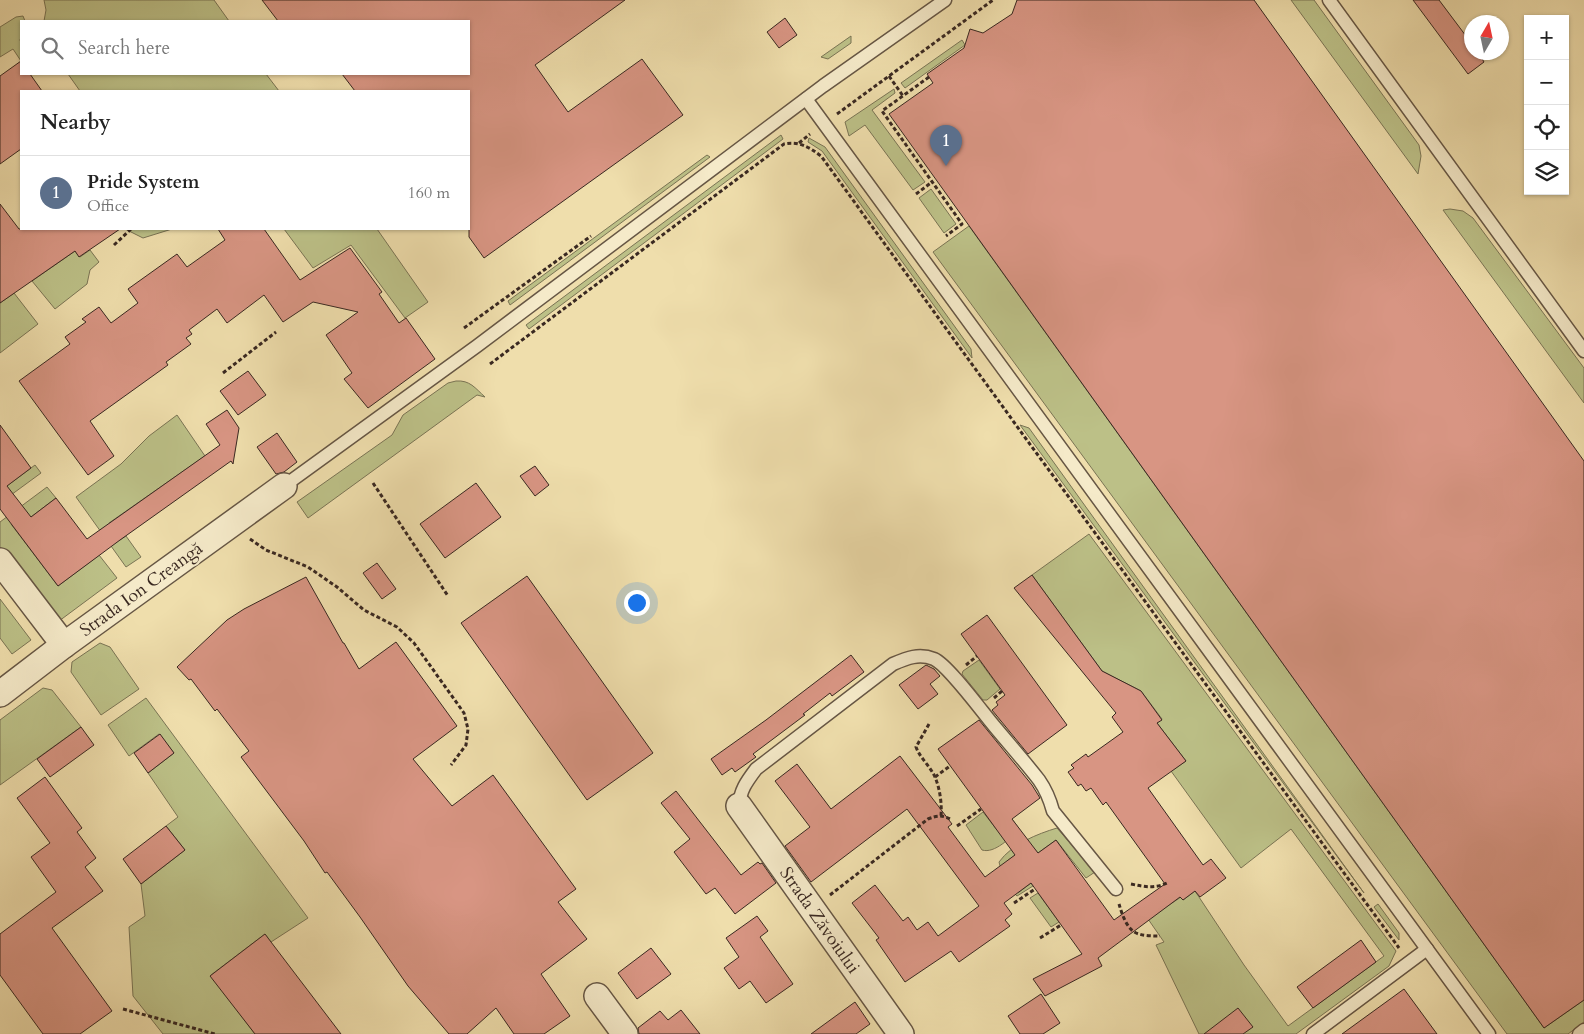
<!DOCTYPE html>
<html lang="en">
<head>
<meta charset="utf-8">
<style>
  :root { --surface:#fff; --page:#f2f2f2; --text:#222; --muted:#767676; --line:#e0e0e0; --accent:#8f2418 }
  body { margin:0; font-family:Cardo,serif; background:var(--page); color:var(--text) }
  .controls { position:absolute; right:15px; top:15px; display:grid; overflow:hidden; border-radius:0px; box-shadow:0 1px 4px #0004 }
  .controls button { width:45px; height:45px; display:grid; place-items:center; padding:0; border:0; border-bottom:1px solid var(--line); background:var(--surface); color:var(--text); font:25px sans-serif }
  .compass { position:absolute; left:1464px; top:15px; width:45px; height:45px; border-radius:50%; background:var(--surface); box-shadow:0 1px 4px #0004; rotate:9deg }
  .you { position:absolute; left:636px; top:602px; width:18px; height:18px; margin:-12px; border:4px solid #fff; border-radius:50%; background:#1a73e8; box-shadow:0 0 0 8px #1a73e833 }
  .badge { display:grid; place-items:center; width:32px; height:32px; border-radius:50%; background:var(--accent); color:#fff; font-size:16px; font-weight:700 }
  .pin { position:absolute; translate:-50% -41px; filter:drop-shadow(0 1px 2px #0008) }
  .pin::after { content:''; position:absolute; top:26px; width:18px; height:15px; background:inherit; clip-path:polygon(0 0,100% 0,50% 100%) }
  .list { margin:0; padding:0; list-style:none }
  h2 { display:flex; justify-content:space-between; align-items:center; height:65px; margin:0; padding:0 20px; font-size:21px }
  h2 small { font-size:16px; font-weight:400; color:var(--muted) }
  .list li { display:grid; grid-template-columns:32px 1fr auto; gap:15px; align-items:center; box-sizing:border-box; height:75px; padding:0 20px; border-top:1px solid var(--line) }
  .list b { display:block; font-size:19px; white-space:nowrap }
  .list p { margin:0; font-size:16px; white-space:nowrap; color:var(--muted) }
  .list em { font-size:16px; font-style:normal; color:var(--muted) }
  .icon { flex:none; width:28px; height:28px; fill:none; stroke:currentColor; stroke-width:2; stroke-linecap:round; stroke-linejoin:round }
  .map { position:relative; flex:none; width:1584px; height:1034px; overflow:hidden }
  .search { position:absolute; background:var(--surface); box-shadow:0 1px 4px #0004; left:20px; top:20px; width:450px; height:55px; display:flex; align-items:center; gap:12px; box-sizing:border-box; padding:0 18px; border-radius:0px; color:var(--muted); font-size:19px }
  .panel { position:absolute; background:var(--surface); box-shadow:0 1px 4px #0004; left:20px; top:90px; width:450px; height:140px; border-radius:0px }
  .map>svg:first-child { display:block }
  .green { fill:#bcc087; stroke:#7a7454 }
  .building { fill:#d89583; stroke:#392821 }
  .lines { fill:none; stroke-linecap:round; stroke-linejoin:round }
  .lane-casing { stroke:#665644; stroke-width:15 }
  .street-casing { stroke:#665644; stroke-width:28 }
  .path { stroke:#392821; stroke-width:3; stroke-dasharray:4 2.5; stroke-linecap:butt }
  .lane { stroke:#f5eac9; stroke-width:12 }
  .street { stroke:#f5eac9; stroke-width:25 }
  .labels { text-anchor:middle; stroke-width:4; stroke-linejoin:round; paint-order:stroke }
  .street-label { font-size:18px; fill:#392821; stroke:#f5eac9 }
</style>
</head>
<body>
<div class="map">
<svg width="1584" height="1034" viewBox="0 0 1584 1034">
  <rect width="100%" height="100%" fill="#efdeac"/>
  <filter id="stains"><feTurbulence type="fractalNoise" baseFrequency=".004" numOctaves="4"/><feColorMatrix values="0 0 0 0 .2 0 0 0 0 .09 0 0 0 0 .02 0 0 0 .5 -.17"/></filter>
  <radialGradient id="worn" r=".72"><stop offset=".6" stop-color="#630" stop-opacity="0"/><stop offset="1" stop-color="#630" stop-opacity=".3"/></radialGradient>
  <g class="green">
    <path d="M44 0H214L229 21H44L46 10Z"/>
    <path d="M1291 0H1314L1419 145 1421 156 1418 174Z"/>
    <path d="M23 16 25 21H21V37L20 40 21 43V61L13 49 0 57V27L16 17Z"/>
    <path d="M851 36V43L828 59 821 57Z"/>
    <path d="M962 40 965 45 905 88 901 83Z"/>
    <path d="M68 74H266L279 91H80Z"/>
    <path d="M894 89 895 93 872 110 925 182 913 190 865 125 849 136 845 122Z"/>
    <path d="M781 135 783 139 529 329 526 325Z"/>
    <path d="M809 138 825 147 971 349 972 358 822 151 808 142Z"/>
    <path d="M707 155 710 157 510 305 508 301Z"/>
    <path d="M931 189 956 224 944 233 919 198Z"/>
    <path d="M1450 209 1463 211 1473 218 1584 368V403L1443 210Z"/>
    <path d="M969 226 1544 1028 1584 1000V1022L1568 1034H1507L933 252Z"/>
    <path d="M125 229H172L143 238Z"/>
    <path d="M284 229H377L428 302 405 318 351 245 313 268Z"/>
    <path d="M90 250 99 262 90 270 87 284 55 309 32 281 75 251 80 257Z"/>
    <path d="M14 293 38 324 0 353V303Z"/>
    <path d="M456 381C470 380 475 388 485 397L477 395 308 518 297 502 392 435 403 415 448 383Z"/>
    <path d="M177 415 205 456 109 523 120 540 126 536 141 557 126 567 76 497 121 464 149 436Z"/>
    <path d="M1020 425 1029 428 1364 893Z"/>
    <path d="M35 465 41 473 0 503V491Z"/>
    <path d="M47 487 56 498 31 517 26 512 11 524 58 586 99 555 117 578 55 624 0 550V522Z"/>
    <path d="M1089 534 1396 951 1389 966 1296 1034H1199L1156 945 1164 942 1148 919 1181 897 1183 900 1195 891 1244 965 1288 1026 1384 956 1291 829 1241 868 1171 771 1186 761 1157 723 1162 719 1141 691 1102 671 1032 575Z"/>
    <path d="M0 599 31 640 12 654 0 638Z"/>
    <path d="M100 643 110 647 139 689 101 715 71 672 72 662Z"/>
    <path d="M979 660 1000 689 987 700H983L962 674 963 671Z"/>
    <path d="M43 688 52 690 81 727 0 785V720Z"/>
    <path d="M146 698 308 918 271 942 265 934 211 975 255 1034H163L133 996 129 927 145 916 141 884 185 850 166 826 178 817 148 773 174 753 159 734 129 756 108 725Z"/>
    <path d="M983 812 997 830 1012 819 1020 830C1010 837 995 854 982 850L966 825Z"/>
    <path d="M1057 828 1095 872 1086 878 1056 840 1038 853 1030 844 1007 861 1013 870 1018 893 1031 883 1033 886 1017 896C1007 888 1002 874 999 862 1012 844 1037 834 1057 828Z"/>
    <path d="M1038 893 1059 922 1051 927 1030 898Z"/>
    <path d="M1378 904 1399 933V940L1374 907Z"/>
  </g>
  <g class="building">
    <path d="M262 0H625L535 65 568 112 642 59 683 115 484 258 469 237V91H355L342 74H469V21H278Z"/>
    <path d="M1017 0H1254L1584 461V1000L1544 1028 889 114 933 83 927 74 964 48 970 29 983 33 1012 14Z"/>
    <path d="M1413 0H1439L1472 44V52H1478L1484 62 1468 74Z"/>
    <path d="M785 18 797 35 779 48 767 32Z"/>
    <path d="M21 61V74H30L42 91H21V149L0 164V76Z"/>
    <path d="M0 204 19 229H120L79 257 75 251 0 303Z"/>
    <path d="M218 229H264L300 280 350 248 382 292 379 294 399 323 406 318 435 359 368 408 344 379 352 373 326 335 358 312 313 302 283 322 264 295 227 323 217 309 189 330 192 334 186 338 191 344 166 362 168 365 90 421 114 456 88 475 19 381 70 344 65 337 86 322 82 319 99 307 111 323 138 303 128 289 177 254 187 267 225 240Z"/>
    <path d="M248 371 266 395 238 415 220 391Z"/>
    <path d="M227 410 239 428 233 464 231 461 120 540 58 586 0 509V425L31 468 7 486 31 517 56 498 87 539 220 445 206 424Z"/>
    <path d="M277 433 297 462 284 472 276 474 257 447Z"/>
    <path d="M535 466 549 485 535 496 520 476Z"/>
    <path d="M476 483 501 517 445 558 420 524Z"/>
    <path d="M377 563 396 589 382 599 363 573Z"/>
    <path d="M1032 575 1102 671 1141 691 1162 720 1157 723 1186 761 1148 788 1203 865 1211 859 1226 878 1200 897 1195 891 1183 900 1180 897 1098 958 1102 966 1045 996 1033 979 1082 954 1031 883 1004 903 1012 914 1005 920 1010 926 959 962 951 951 905 982 876 940 879 938 852 903 875 885 903 921 908 917 917 930 928 922 938 936 979 906 907 809 811 882 785 846 810 827 775 781 797 764 831 809 900 756 952 824 948 827 985 877 1015 855 938 749 979 720 1032 785 1040 798 1012 819 1038 853 1056 840 1114 920 1165 884 1106 802 1103 805 1091 788 1086 791 1081 784 1078 786 1068 772 1074 768 1071 765 1086 754 1088 757 1123 732 1112 717 1116 713 1014 588Z"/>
    <path d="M527 576 653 753 587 800 461 623Z"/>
    <path d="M306 577 343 643H344L359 669 396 642 457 726 413 759 452 806 493 775 576 889 558 902 587 939 541 974 570 1016 544 1034H514L496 1008 467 1034H449L408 986 360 917 327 872 325 873 304 841 241 757 249 751 217 709 215 711 191 679 189 680 177 667 227 620 244 609Z"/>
    <path d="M987 615 1067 725 1028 754 992 710 998 705 996 702 1005 695 961 634Z"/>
    <path d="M851 655 864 672 832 696 830 693 803 714 805 715 753 754 756 757 735 772 732 768 722 775 711 759 766 720Z"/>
    <path d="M926 665 934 669 940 676 930 684 938 694 918 709 899 685Z"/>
    <path d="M81 727 94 745 50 777 37 759Z"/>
    <path d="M160 734 174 753 148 773 134 753Z"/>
    <path d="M45 777 82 828 77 832 96 858 85 867 103 891 52 928 112 1011 80 1034H43L0 975V934L56 892 31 857 50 843 17 798Z"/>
    <path d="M676 791 741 875 758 862 760 864 762 863 776 883 735 914 715 888 706 894 674 852 690 839 661 803Z"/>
    <path d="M166 826 185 850 141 884 123 859Z"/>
    <path d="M757 916 768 931 760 937 793 984 766 1003 750 981 739 989 724 968 739 957 726 938Z"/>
    <path d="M265 934 271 942 341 1034H255L210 976Z"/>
    <path d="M1361 940 1376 962 1313 1008 1297 987Z"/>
    <path d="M651 948 671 974 637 999 618 973Z"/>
    <path d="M1404 989 1437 1034H1342Z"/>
    <path d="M1041 994 1060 1023 1043 1034H1020L1008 1016Z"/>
    <path d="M855 1002 870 1024 856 1034H811Z"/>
    <path d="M1238 1008 1253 1027 1243 1034H1204Z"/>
    <path d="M681 1010 700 1034H639L638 1028 660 1011 668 1020Z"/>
  </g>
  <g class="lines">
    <g class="lane-casing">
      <g id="lane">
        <path d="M1329 0 1584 351"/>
        <path d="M806 99 1489 1034"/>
        <path d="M284 486 477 346 823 86 945 0"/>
        <path d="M739 806C740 790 747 781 756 769L893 664C907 658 919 653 934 659 948 665 983 713 995 727 1010 745 1025 762 1039 780 1046 790 1050 800 1053 811L1116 889"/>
        <path d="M1313 1034 1427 949"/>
        <path d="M1579 1034 1584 1030"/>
      </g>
    </g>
    <g class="street-casing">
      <g id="street">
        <path d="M0 561 64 645"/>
        <path d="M0 694 64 645 284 486"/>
        <path d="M739 806 901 1034"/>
        <path d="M597 996 625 1034"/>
      </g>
    </g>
    <g class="path">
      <path d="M889 76 903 96"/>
      <path d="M929 77 882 111 962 224 946 236"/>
      <path d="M837 114 993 0"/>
      <path d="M799 143 810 134"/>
      <path d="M916 194 932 182"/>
      <path d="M114 245 131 229"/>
      <path d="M464 328 591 236"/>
      <path d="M490 364 784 144C799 141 809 147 821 156L1024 436 1399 948"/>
      <path d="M223 373 276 332"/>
      <path d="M373 483 448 596"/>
      <path d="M250 539 266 550 308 567 337 587 364 610 397 627 414 643 464 713 468 729 466 745 451 765"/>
      <path d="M966 665 977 656"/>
      <path d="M994 698 1002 691"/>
      <path d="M929 724 916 747C920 758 930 766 935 777 940 789 942 804 941 816"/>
      <path d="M935 777 950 766"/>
      <path d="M957 826 981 809"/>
      <path d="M1131 884C1145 887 1156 889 1169 882"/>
      <path d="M830 895 928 819C938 815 943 815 952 820"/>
      <path d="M1014 903 1035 889"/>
      <path d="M1119 904C1122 914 1127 931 1139 934 1145 936 1153 936 1160 936"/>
      <path d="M1040 938 1061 925"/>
      <path d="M123 1009 215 1034"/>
    </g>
    <use href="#lane" class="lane"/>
    <use href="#street" class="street"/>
  </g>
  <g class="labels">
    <g class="street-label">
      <text transform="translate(141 589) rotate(-36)" y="6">Strada Ion Creangă</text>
      <text transform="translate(820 920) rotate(55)" y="6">Strada Zăvoiului</text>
    </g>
  </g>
  <rect width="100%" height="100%" filter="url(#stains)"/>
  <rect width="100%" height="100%" fill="url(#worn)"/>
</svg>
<div class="controls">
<button>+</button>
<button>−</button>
<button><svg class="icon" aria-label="locate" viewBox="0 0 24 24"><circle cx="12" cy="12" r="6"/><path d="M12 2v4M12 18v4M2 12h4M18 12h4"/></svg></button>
<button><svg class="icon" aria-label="layers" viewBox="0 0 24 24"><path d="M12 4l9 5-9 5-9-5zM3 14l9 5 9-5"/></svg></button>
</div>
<svg class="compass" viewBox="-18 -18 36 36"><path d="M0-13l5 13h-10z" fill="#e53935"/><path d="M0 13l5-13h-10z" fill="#767676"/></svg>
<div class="you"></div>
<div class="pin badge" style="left:946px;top:166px;background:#5c6f8a">1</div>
<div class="search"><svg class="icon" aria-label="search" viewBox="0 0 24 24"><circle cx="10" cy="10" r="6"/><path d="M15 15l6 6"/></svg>Search here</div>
<section class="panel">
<h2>Nearby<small></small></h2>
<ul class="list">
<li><span class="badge" style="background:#5c6f8a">1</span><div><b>Pride System</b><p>Office</p></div><em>160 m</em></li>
</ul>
</section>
</div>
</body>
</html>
